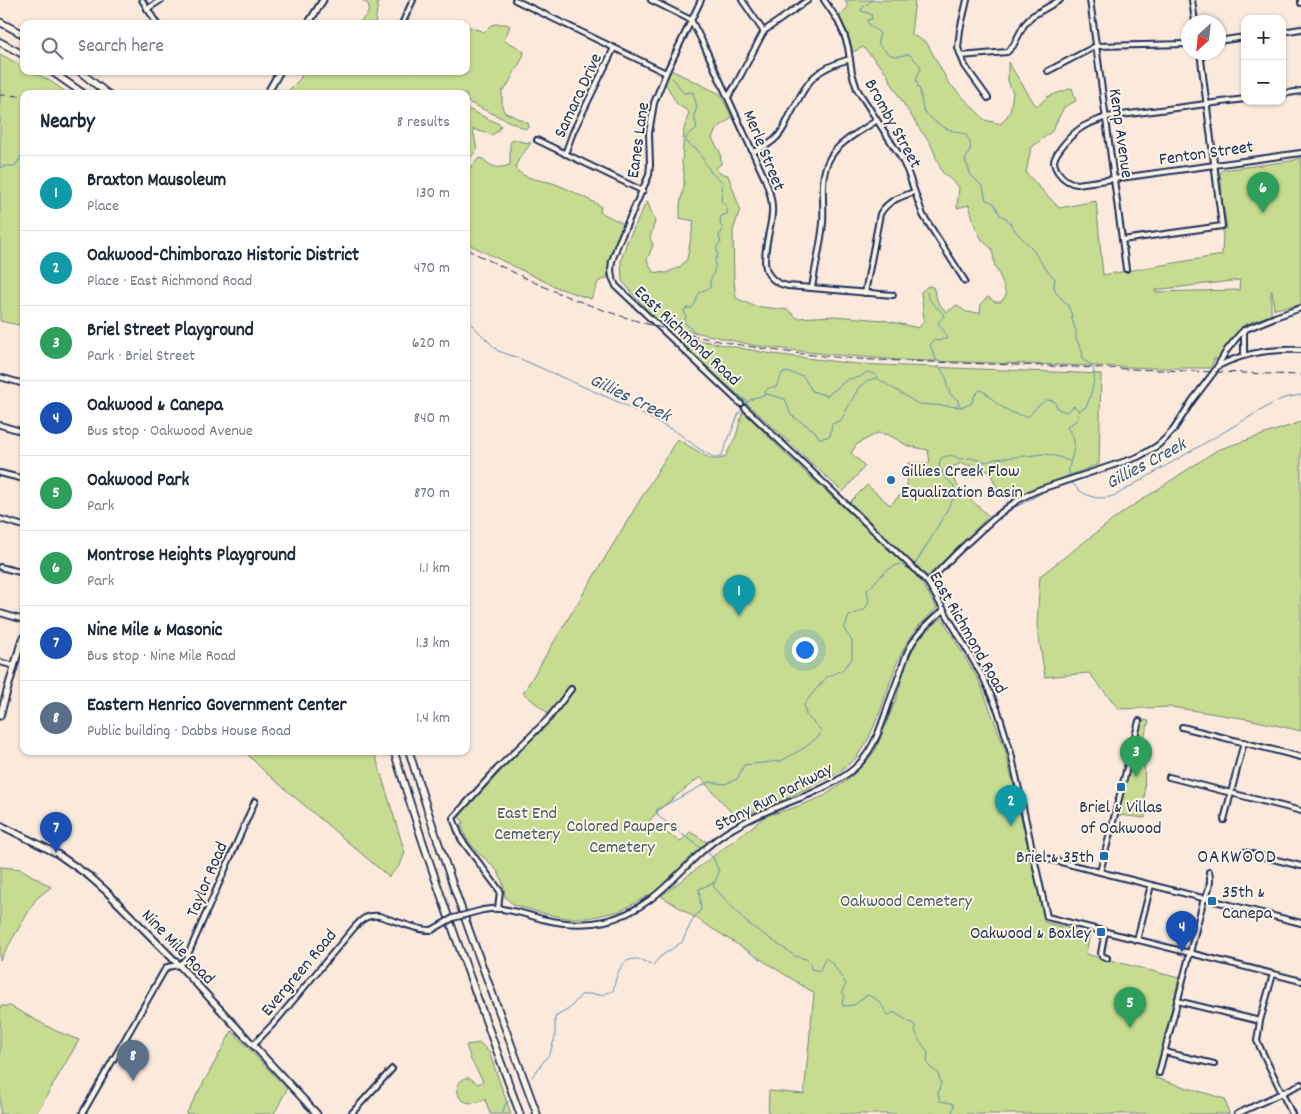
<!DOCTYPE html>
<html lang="en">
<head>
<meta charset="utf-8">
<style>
  :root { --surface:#fff; --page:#f2f2f3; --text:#1f2937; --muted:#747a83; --line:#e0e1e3; --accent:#1f6fb2 }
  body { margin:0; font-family:Dekko,sans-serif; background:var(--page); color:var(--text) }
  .controls { position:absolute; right:15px; top:15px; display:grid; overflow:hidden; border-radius:10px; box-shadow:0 1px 4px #0004 }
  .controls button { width:45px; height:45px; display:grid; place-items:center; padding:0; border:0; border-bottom:1px solid var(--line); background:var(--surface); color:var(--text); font:25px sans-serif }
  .compass { position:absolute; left:1181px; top:15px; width:45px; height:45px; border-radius:50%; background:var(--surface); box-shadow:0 1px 4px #0004; rotate:207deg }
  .you { position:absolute; left:804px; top:649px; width:18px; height:18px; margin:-12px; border:4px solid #fff; border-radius:50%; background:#1a73e8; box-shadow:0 0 0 8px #1a73e833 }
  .badge { display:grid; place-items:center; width:32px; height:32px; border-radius:50%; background:var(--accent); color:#fff; font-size:16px; font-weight:700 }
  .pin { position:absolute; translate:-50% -41px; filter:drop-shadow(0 1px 2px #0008) }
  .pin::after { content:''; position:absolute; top:26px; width:18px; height:15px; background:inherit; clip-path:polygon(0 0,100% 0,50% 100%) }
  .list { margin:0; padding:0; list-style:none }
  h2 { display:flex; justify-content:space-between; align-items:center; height:65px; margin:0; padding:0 20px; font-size:21px }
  h2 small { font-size:16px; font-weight:400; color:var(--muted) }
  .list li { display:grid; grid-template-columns:32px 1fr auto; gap:15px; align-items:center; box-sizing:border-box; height:75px; padding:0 20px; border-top:1px solid var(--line) }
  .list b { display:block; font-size:19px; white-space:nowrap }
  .list p { margin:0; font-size:16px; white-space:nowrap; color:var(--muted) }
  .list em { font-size:16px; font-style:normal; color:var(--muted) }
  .icon { flex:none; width:28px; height:28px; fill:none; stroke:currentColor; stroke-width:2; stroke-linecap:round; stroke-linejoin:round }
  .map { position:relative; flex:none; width:1301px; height:1114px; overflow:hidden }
  .search { position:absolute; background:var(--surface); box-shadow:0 1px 4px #0004; left:20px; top:20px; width:450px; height:55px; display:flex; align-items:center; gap:12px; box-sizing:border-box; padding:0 18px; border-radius:10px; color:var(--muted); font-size:19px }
  .panel { position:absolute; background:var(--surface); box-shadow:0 1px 4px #0004; left:20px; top:90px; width:450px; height:665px; border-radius:10px }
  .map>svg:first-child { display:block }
  .green { fill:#c7dc91; stroke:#718678; fill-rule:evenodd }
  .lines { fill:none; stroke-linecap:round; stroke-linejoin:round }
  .stream { stroke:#5f8db4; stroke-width:1 }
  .minor-casing { stroke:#1b2f5e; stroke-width:8 }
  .major-casing { stroke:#1b2f5e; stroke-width:9 }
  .highway-casing { stroke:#1b2f5e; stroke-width:9 }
  .minor { stroke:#fcf5e5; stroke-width:4 }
  .major { stroke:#fcf5e5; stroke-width:5 }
  .highway { stroke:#fcf5e5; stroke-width:5.5 }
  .rail { stroke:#1b2f5e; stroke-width:1; stroke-dasharray:8 4; stroke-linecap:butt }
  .minor-bridge-casing { stroke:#1b2f5e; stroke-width:8; stroke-linecap:butt }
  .minor-bridge { stroke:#fcf5e5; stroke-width:4 }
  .poi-dot { fill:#1f6fb2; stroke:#fcf5e5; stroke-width:2 }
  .labels { text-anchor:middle; stroke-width:4; stroke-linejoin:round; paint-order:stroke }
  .street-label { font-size:18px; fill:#1b2f5e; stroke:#fcf5e5 }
  .poi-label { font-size:18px; fill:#1b2f5e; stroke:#fcf5e5; text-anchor:start }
  .park-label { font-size:18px; fill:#465a6b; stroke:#fcf5e5 }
  .water-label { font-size:19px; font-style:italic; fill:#385682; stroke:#fcf5e5 }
  .neighbourhood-label { font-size:19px; letter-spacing:1px; fill:#1b2f5e; stroke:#fcf5e5 }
</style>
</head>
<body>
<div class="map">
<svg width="1301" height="1114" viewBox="0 0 1301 1114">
  <rect width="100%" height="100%" fill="#fbeadc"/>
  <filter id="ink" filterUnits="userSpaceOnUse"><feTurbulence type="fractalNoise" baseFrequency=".02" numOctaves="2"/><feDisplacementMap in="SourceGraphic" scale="10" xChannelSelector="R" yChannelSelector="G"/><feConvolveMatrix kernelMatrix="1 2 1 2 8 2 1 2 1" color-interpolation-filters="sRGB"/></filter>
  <g filter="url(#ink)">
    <g class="green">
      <path d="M362 0H374L378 2 375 24H358L368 13 369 5Z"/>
      <path d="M845 0H915L911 34 927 43 948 82 985 120 1001 124 1010 112 1013 93 1008 81V62L1036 106 1040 104 1047 97 1072 88 1076 101 1064 107 1052 131 1031 148 1026 173 1059 208 1096 201 1103 275 1222 255 1223 229 1227 228 1221 196 1222 192 1220 172 1222 170 1291 161 1301 158V305L1274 309 1272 291H1271V315L1251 322 1243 326 1220 359H1213L1214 360 1211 368H1159L898 360 825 354 757 346 659 324 622 281 621 260 627 242 647 201 655 221 650 238 653 245 647 260 653 272 666 273 680 267 687 259 694 221 680 218V204L684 186V173L682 163 684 129 689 112 677 104 665 83 671 70 720 94 732 117 716 130 712 138 720 152 721 164 716 168 719 173 728 175 740 209 733 231 734 281 736 298 754 306 788 310 797 318 834 316 883 320 919 328 924 320 921 292 928 286 933 287 938 302 946 312 952 309 956 305 966 312 980 313 981 303 988 297 995 302H1001L1006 295 1002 281 995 266 992 249 982 240 975 226 969 205 957 208 959 187 942 172 930 142 921 131 900 98 885 71 863 47 853 52 846 29 838 17 848 7ZM1240 280 1239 290 1155 292V290Z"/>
      <path d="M495 24H506L510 26 504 41 514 45 524 52 523 57 506 88 502 91V106L504 112 528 123 529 127 525 129 466 101V94H285L300 79 303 71H466V26L484 32 491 25Z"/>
      <path d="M0 54 24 67V71C37 71 57 85 68 94H24V326L0 321Z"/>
      <path d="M466 108 501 125 498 131 492 135 473 129 477 150 466 162Z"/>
      <path d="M513 139 523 142 531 143 519 159 515 168C525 181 544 179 558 185 573 191 587 199 601 206L600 212 624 224 611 255 607 278 599 281 591 299 558 288 466 243V169L472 166 479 158 483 159C493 168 497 169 510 165V143Z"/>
      <path d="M676 338H687L772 354 856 364 1101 374 1099 464 1013 497 996 486 990 472 962 463 948 469 961 491 989 516 928 576 925 575 850 502 867 485 890 505 907 488 908 463H930L928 450 908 446 889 435 878 433 857 444 851 453 865 466 843 492Z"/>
      <path d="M743 411 792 460 912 571 922 583 937 608 915 630 907 642 896 665 880 712 868 740 856 758 835 775 783 800 737 819 700 777 661 808 649 821 680 842 690 832 707 842 655 892 620 911 588 918H567L542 913 514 905 505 897C503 864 485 864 469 842 465 837 463 830 461 824L464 822 458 816 552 718 549 714 523 693 677 439 711 459H720L725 457 736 436Z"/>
      <path d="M1301 422V731L1248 719 1171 707 1119 709 1089 673 1045 677 1037 625 1040 576 1122 513 1217 450Z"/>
      <path d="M942 618 980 683 1005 749 1043 912 1044 922 1090 934 1086 954 1179 978 1155 1078 1225 1099 1229 1114H768L769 1091 804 1094 814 993 661 896 766 816 796 807 824 796 849 779 875 751 897 697 910 646Z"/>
      <path d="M1142 720 1149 721 1144 738 1145 818 1118 815Z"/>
      <path d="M244 751H374L405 853 400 865 389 877 265 772Z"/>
      <path d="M0 867 21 869 51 887 36 899 0 960Z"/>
      <path d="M0 1006H10L56 1031 79 1040 36 1114H0Z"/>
      <path d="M232 1031 287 1089 274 1114H186Z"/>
      <path d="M480 1043 489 1052 511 1114H490L485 1099C469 1107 455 1103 458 1083L465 1078H470L478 1084 483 1081 471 1060 466 1045Z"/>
    </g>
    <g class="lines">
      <g class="stream">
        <path d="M872 0 861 9V11L871 14 872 19 867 20 869 25 880 33C880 35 878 38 878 41 878 44 880 46 882 48 892 58 896 57 909 54L920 65 921 69C914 80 916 80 920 91 922 97 921 105 924 111 924 111 929 116 930 117 940 127 951 131 965 134 973 145 972 148 965 160L971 175 983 187 986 200 994 203 1000 215 1006 218 1017 233 1031 247 1044 267 1055 279 1054 286 1056 293 1067 304 1072 315V320L1076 331V339L1082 351 1083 360C1087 362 1091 364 1093 368 1097 377 1090 398 1086 407L1079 411"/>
        <path d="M672 78C679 84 678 87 684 93L693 92 697 107 694 115 697 129 690 133 686 137V142L690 144 691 147 696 148 712 174 723 182 721 201C726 205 728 207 727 214L721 216 720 223 723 230 719 236 721 243 717 246V252L718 254C713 263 717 264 714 271 712 278 709 280 710 288 707 289 705 290 702 291 696 294 697 303 692 308H687L684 310 686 318 684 320 686 324 695 332 694 333"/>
        <path d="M0 168 6 166H15L24 152"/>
        <path d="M927 292C928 304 939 306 944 316L938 323 947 336 946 339H942L940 341 933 340 930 345 937 361"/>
        <path d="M466 315 469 322 498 351 516 357 625 405 678 433 698 448 713 457H721L739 413 746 403 754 398 767 394 785 399 791 415 815 431 819 438H823L830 436 832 424 841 420 859 387 868 380 877 378 918 404 962 407 971 404 975 395 980 390C989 393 992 400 999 405 1008 411 1019 417 1029 416L1037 407 1046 400 1054 401 1058 409 1066 412 1074 406 1079 411 1077 420 1067 427C1069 431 1073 436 1074 441 1076 449 1068 463 1069 473 1070 487 1087 498 1101 498 1106 498 1111 497 1116 495L1275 402 1284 398 1301 395"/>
        <path d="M693 340 689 351 720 381 748 402"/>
        <path d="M939 366 947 379V387L949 389 950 394 958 400V404L961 406"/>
        <path d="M764 394C767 388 770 387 776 387L783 372C789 372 797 375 803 376L812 391 827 396 848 379 860 377 867 372 874 374 877 377"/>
        <path d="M1062 486 1073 483"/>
        <path d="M1005 515 1012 509 1042 493"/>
        <path d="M1000 520 1001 517"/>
        <path d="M714 883 713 886 746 922 795 956 806 959 810 962 811 969 819 971 826 958 833 964 846 984 842 992 845 996 842 1002 843 1006 854 1005 867 995C876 998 883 1003 886 1014L890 1015 893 1012 915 1025C915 1037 922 1043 928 1053 926 1066 928 1066 938 1073L941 1083 938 1094 940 1101 951 1103 954 1105 952 1112 956 1114"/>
        <path d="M532 1077 550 1053 555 1037V1017L569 1009 581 995 591 994 601 995 613 991C616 978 619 958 637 959 642 960 648 963 653 965L660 957 682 942 693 919 701 910 699 889 715 882 719 872 713 857 658 816 656 810 709 782 725 784 737 779 744 765 781 761 804 748 819 736 821 730 806 715 804 705 811 695 827 677 842 670 852 659V641L844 629 849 616 864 610 869 602 867 590C879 579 884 569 900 564L907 568 915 564 930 540 953 499 954 486 944 476 939 465 941 458C949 455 952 454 959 459L971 458 986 462 995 459 1045 454 1059 457 1069 461"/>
        <path d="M502 1114 505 1105 509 1101"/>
      </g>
      <g class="minor-casing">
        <g id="minor">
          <path d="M142 0 157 24"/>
          <path d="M515 0 666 73"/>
          <path d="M651 0 691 20 702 41 765 179C769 190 773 201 772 213 771 238 749 278 788 286L893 295"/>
          <path d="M701 0 666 73 654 103 649 133 650 165 649 175 618 244 612 261 611 270 612 277 616 286 741 404"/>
          <path d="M742 0 764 32"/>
          <path d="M824 0 837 19 844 34 848 47 852 73 857 89 900 156 907 170 923 215 965 281"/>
          <path d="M967 0 960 30 958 48 965 66 988 98"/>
          <path d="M1090 0 1126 269"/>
          <path d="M1192 0 1195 22"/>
          <path d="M1301 0V3"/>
          <path d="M147 9 161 0"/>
          <path d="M402 24 413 0"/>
          <path d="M1282 32 1301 29"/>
          <path d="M1218 41 1245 37"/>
          <path d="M961 56 1007 52 1013 46 1024 25 1032 16 1060 0"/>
          <path d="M1048 71 1096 46 1188 44"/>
          <path d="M1282 94 1301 91"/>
          <path d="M728 97 735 86 764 31 808 0"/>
          <path d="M1245 99 1106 117C1097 121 1088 123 1081 128 1072 134 1056 151 1054 161 1054 165 1056 169 1058 172 1063 179 1068 183 1077 184L1301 153"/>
          <path d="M537 140 643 191"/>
          <path d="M753 152C761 148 770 145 776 138 783 132 786 123 790 115 808 82 811 70 850 59"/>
          <path d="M565 154 573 132 614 48"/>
          <path d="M1122 240 1222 226 1200 52"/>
          <path d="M812 288C815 267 821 245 823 223 825 199 817 173 834 152 844 139 863 130 877 120"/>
          <path d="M865 293 880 214C888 200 901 197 914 192"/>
          <path d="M1244 330V355"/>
          <path d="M1218 366C1246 352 1271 349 1301 350"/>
          <path d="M0 377 24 384"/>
          <path d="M745 408 910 565"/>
          <path d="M0 425 24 432"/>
          <path d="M0 473 24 479"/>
          <path d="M0 519 24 526"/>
          <path d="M0 567 24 573"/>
          <path d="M913 567 928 583 944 610 984 679 998 711 1011 753 1047 917 1301 981"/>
          <path d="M928 583C944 565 960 549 978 533 999 514 1014 499 1041 489L1138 457 1157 446 1166 438 1174 429 1192 401 1214 372 1227 350 1239 335 1244 330 1275 317 1301 308"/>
          <path d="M0 613 24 620"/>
          <path d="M0 662 14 666"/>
          <path d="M1182 727 1301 757"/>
          <path d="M1169 777 1301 811"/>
          <path d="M1224 820 1244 742"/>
          <path d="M1244 852 1301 866"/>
          <path d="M1033 855 1301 923"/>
          <path d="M1100 872 1139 721"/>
          <path d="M498 909 500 891 461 839 453 818 497 769 549 718 571 689"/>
          <path d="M483 910C489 909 495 908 502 909 515 911 529 915 542 919 563 924 584 926 605 921 662 908 685 856 732 829 755 815 782 805 808 795 826 787 845 778 859 764 875 747 882 724 889 703 895 686 901 670 907 653 915 635 928 622 944 610"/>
          <path d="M1105 932 1101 953 1102 956 1107 958"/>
          <path d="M1137 940 1151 885"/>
          <path d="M1273 974 1260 1021 1257 1041 1292 1114"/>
          <path d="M1177 1001 1260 1021"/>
          <path d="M253 1045 276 1021 353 929C361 920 366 914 379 916 394 920 418 931 432 930"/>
          <path d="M1165 1052 1214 1064"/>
          <path d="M1159 1073 1203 902C1208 894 1212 882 1209 872"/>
          <path d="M82 1114 164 971 167 967 179 965 186 959 255 801"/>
          <path d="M351 1114 392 1069"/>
          <path d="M1237 1114 1301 1084"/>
        </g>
      </g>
      <g class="major-casing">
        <g id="major">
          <path d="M308 24 323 0"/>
          <path d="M267 94 280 71"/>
          <path d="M0 716 20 646 24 637"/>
          <path d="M0 825 56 853 89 876 105 890 179 965 317 1114"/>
        </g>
      </g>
      <g class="highway-casing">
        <g id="highway">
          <path d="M0 22 24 35"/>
          <path d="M0 42 24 55"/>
          <path d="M51 71 84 94"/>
          <path d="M79 71 108 94"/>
          <path d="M394 751C431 874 476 994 520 1114"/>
          <path d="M409 751C446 874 493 994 537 1114"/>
        </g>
      </g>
      <use href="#minor" class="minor"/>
      <use href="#major" class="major"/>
      <use href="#highway" class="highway"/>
      <g class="rail">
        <path d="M0 95 24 96"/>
        <path d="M466 249C505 268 543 288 584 303 676 338 775 354 874 360L1301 375"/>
      </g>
      <g class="minor-bridge-casing">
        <path id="minor-bridge" d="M432 930 453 918 483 910"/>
      </g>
      <use href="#minor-bridge" class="minor-bridge"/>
    </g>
  </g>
  <g class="poi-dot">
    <circle cx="891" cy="480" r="5"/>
    <rect x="1116" y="782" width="10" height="10" rx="2.5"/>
    <rect x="1099" y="851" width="10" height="10" rx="2.5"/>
    <rect x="1207" y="896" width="10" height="10" rx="2.5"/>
    <rect x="1096" y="927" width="10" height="10" rx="2.5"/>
  </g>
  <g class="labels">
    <g class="street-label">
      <text transform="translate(577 95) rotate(-65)" y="6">Samara Drive</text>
      <text transform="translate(894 123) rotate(61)" y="6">Bromby Street</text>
      <text transform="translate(1122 133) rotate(82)" y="6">Kemp Avenue</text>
      <text transform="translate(637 140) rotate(-82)" y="6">Eanes Lane</text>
      <text transform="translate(765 150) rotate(68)" y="6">Merle Street</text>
      <text transform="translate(1206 152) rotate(-8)" y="6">Fenton Street</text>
      <text transform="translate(688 335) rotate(43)" y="6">East Richmond Road</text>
      <text transform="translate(969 632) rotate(60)" y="6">East Richmond Road</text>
      <text transform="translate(773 796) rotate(-27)" y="6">Stony Run Parkway</text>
      <text transform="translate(206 879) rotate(-67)" y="6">Taylor Road</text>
      <text transform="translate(179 946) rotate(46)" y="6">Nine Mile Road</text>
      <text transform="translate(298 972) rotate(-50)" y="6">Evergreen Road</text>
    </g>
    <g class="poi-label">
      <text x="901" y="476">Gillies Creek Flow<tspan x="901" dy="21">Equalization Basin</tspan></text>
      <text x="1121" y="812" text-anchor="middle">Briel &amp; Villas<tspan x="1121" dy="21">of Oakwood</tspan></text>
      <text x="1094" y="862" text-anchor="end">Briel &amp; 35th</text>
      <text x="1222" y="897">35th &amp;<tspan x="1222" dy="21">Canepa</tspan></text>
      <text x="1091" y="938" text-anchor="end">Oakwood &amp; Boxley</text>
    </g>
    <g class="park-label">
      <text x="527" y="818">East End<tspan x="527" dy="21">Cemetery</tspan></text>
      <text x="622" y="831">Colored Paupers<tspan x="622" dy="21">Cemetery</tspan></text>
      <text x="906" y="906">Oakwood Cemetery</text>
    </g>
    <g class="water-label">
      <text transform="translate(631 396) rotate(26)" y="7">Gillies Creek</text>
      <text transform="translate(1145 462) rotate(-28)" y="7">Gillies Creek</text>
    </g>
    <g class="neighbourhood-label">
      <text x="1237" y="862">OAKWOOD</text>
    </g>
  </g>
</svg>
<div class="controls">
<button>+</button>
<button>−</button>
</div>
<svg class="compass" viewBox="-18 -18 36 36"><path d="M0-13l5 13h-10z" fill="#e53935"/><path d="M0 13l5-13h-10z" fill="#747a83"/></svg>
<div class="you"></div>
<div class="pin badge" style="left:739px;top:616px;background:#0f9aa8">1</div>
<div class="pin badge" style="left:1011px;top:826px;background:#0f9aa8">2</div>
<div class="pin badge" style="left:1136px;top:777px;background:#2e9e5b">3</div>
<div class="pin badge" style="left:1182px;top:952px;background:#1a4fb4">4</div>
<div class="pin badge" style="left:1130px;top:1028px;background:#2e9e5b">5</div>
<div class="pin badge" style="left:1263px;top:213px;background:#2e9e5b">6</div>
<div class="pin badge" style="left:56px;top:853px;background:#1a4fb4">7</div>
<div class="pin badge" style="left:133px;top:1081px;background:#5c6f8a">8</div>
<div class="search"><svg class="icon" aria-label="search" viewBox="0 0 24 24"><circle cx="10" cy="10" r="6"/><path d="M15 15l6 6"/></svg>Search here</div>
<section class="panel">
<h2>Nearby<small>8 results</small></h2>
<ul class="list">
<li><span class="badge" style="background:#0f9aa8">1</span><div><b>Braxton Mausoleum</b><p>Place</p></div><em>130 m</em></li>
<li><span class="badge" style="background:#0f9aa8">2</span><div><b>Oakwood-Chimborazo Historic District</b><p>Place · East Richmond Road</p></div><em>470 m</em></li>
<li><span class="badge" style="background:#2e9e5b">3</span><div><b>Briel Street Playground</b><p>Park · Briel Street</p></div><em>620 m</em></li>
<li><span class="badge" style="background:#1a4fb4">4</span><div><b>Oakwood &amp; Canepa</b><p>Bus stop · Oakwood Avenue</p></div><em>840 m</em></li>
<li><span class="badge" style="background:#2e9e5b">5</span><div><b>Oakwood Park</b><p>Park</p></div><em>870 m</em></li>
<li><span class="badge" style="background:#2e9e5b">6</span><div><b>Montrose Heights Playground</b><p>Park</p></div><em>1.1 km</em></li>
<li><span class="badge" style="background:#1a4fb4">7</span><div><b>Nine Mile &amp; Masonic</b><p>Bus stop · Nine Mile Road</p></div><em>1.3 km</em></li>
<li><span class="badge" style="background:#5c6f8a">8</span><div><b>Eastern Henrico Government Center</b><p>Public building · Dabbs House Road</p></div><em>1.4 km</em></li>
</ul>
</section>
</div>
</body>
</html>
